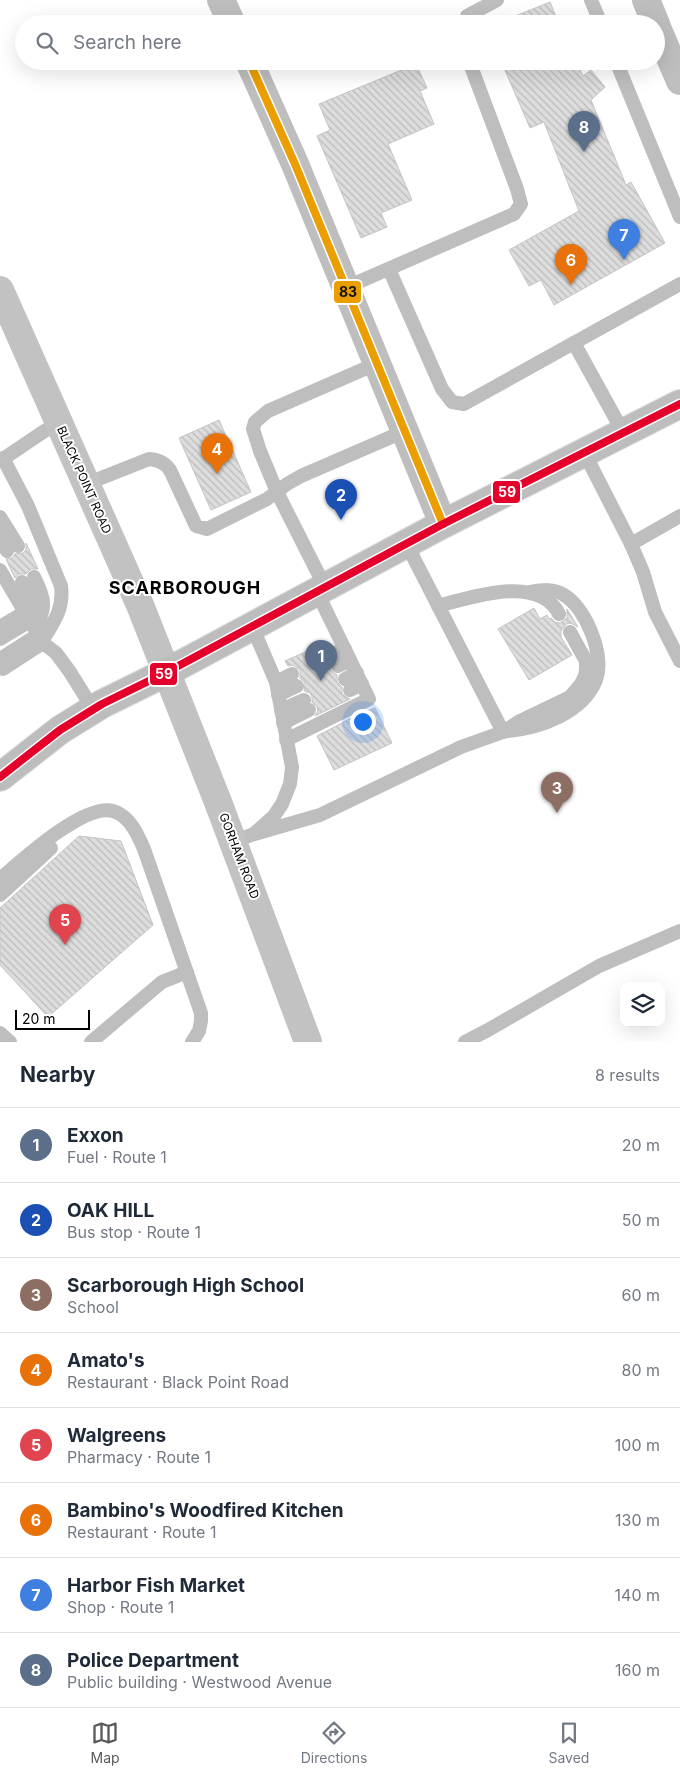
<!DOCTYPE html>
<html lang="en">
<head>
<meta charset="utf-8">
<style>
  :root { --surface:#fff; --page:#f2f2f3; --text:#1f2937; --muted:#747a83; --line:#e0e1e3; --accent:#595959 }
  body { margin:0; font-family:Inter,sans-serif; background:var(--page); color:var(--text) }
  .controls { position:absolute; right:15px; bottom:15px; display:grid; overflow:hidden; border-radius:10px; box-shadow:0 5px 20px #0002 }
  .controls button { width:45px; height:45px; display:grid; place-items:center; padding:0; border:0; border-bottom:1px solid var(--line); background:var(--surface); color:var(--text); font:25px sans-serif }
  .scale { position:absolute; left:15px; bottom:12px; width:75px; box-sizing:border-box; padding-left:5px; border:2px solid #000; border-top:0; font-size:14px; line-height:18px; white-space:nowrap; color:#000; -webkit-text-stroke:4px #fff; paint-order:stroke }
  .you { position:absolute; left:362px; top:721px; width:18px; height:18px; margin:-12px; border:4px solid #fff; border-radius:50%; background:#1a73e8; box-shadow:0 0 0 8px #1a73e833 }
  .badge { display:grid; place-items:center; width:32px; height:32px; border-radius:50%; background:var(--accent); color:#fff; font-size:16px; font-weight:700 }
  .pin { position:absolute; translate:-50% -41px; filter:drop-shadow(0 1px 2px #0008) }
  .pin::after { content:''; position:absolute; top:26px; width:18px; height:15px; background:inherit; clip-path:polygon(0 0,100% 0,50% 100%) }
  .list { margin:0; padding:0; list-style:none }
  h2 { display:flex; justify-content:space-between; align-items:center; height:65px; margin:0; padding:0 20px; font-size:21px }
  h2 small { font-size:16px; font-weight:400; color:var(--muted) }
  .list li { display:grid; grid-template-columns:32px 1fr auto; gap:15px; align-items:center; box-sizing:border-box; height:75px; padding:0 20px; border-top:1px solid var(--line) }
  .list b { display:block; font-size:19px; white-space:nowrap }
  .list p { margin:0; font-size:16px; white-space:nowrap; color:var(--muted) }
  .list em { font-size:16px; font-style:normal; color:var(--muted) }
  .icon { flex:none; width:28px; height:28px; fill:none; stroke:currentColor; stroke-width:2; stroke-linecap:round; stroke-linejoin:round }
  .map { position:relative; flex:none; width:680px; height:1042px; overflow:hidden }
  .search { position:absolute; background:var(--surface); box-shadow:0 5px 20px #0002; left:15px; right:15px; top:15px; height:55px; display:flex; align-items:center; gap:12px; box-sizing:border-box; padding:0 18px; border-radius:28px; color:var(--muted); font-size:19px }
  .sheet { height:665px; background:var(--surface) }
  nav { display:flex; justify-content:space-around; align-items:center; box-sizing:border-box; height:70px; border-top:1px solid var(--line); background:var(--surface); font-size:14px; color:var(--muted) }
  nav a { display:grid; justify-items:center; gap:2px }
  nav .on { color:var(--accent) }
  .map>svg:first-child { display:block }
  .building { fill:url(#building-back-hatch); stroke:#c5c5c5 }
  .lines { fill:none; stroke-linecap:round; stroke-linejoin:round }
  .primary-casing { stroke:#dbdbdb; stroke-width:30 }
  .service { stroke:#bebebe; stroke-width:14 }
  .minor { stroke:#bebebe; stroke-width:28 }
  .secondary { stroke:#c2c2c2; stroke-width:28 }
  .primary { stroke:#bdbdbd; stroke-width:28 }
  .bus-1-casing { stroke:#fff; stroke-width:11 }
  .bus-2-casing { stroke:#fff; stroke-width:11 }
  .bus-1 { stroke:#eb9e00; stroke-width:8 }
  .bus-2 { stroke:#e4002b; stroke-width:8 }
  .labels { text-anchor:middle; stroke-width:4; stroke-linejoin:round; paint-order:stroke }
  .street-label { font-size:12px; fill:#000; stroke:#fff }
  .district-label { font-size:18px; font-weight:bold; letter-spacing:1px; fill:#000; stroke:#fff }
  .line-badge { stroke:#fff; stroke-width:2 }
  .badge-label { font-size:14px; text-anchor:middle; font-weight:bold; fill:#fff }
  .pale-badge-label { font-size:14px; text-anchor:middle; font-weight:bold; fill:#111 }
</style>
</head>
<body>
<div class="map">
<svg width="680" height="1042" viewBox="0 0 680 1042">
  <defs>
    <pattern id="building-back-hatch" width="6" height="6" patternUnits="userSpaceOnUse" patternTransform="scale(1.25)"><rect width="6" height="6" fill="#ddd"/><path d="M-1 5l2 2M0 0l6 6M5-1l2 2" fill="none" stroke="#bcbcbc"/></pattern>
  </defs>
  <rect width="100%" height="100%" fill="#fff"/>
  <g class="building">
    <path d="M550 2 559 24H499L498 23Z"/>
    <path d="M501 61H576L583 76 591 70 605 87 591 100 626 185 631 182 665 243 554 305 541 280 529 286 509 250 579 211 544 122 530 128Z"/>
    <path d="M416 64 427 88 420 91 434 124 388 144 412 200 381 213 387 227 361 238 317 136 330 130 319 104Z"/>
    <path d="M219 420 251 492 211 510 179 438Z"/>
    <path d="M26 543 38 569H31L26 574H19L15 578 6 559 12 558 15 554 23 553 26 550Z"/>
    <path d="M534 608 540 619 547 615 549 619 551 618 555 622 560 623 567 618V609L578 627 571 623 566 624 561 631V637L572 655 529 680 498 629Z"/>
    <path d="M327 642 329 646 324 652 325 658 330 662V670L337 675V682L342 687V694L350 699 315 716 318 711 317 707 312 702V697L310 693 304 691 305 683 300 678V670L293 665 288 666 285 661Z"/>
    <path d="M375 708 392 743 334 770 317 736 361 713V714Z"/>
    <path d="M79 836 121 841 153 925 48 1017 0 965V908Z"/>
  </g>
  <g class="lines">
    <g class="primary-casing">
      <path id="primary" d="M0 777 60 730 102 704 167 672 443 524 680 404"/>
    </g>
    <g class="service">
      <path d="M591 0 601 24"/>
      <path d="M466 24 467 16 497 0"/>
      <path d="M616 61 680 217"/>
      <path d="M389 269 442 389 452 402 464 404 680 284"/>
      <path d="M347 287 514 214 521 204 517 189 469 61"/>
      <path d="M574 343 623 432"/>
      <path d="M584 452 631 544"/>
      <path d="M3 458 28 506 61 586C64 609 54 622 42 641"/>
      <path d="M0 461 46 430 60 425"/>
      <path d="M86 484 149 459C158 460 164 462 170 470L196 526 207 529 267 499 287 484 301 476 405 431"/>
      <path d="M680 516 631 544 643 572 655 612 680 661"/>
      <path d="M0 517 18 546"/>
      <path d="M0 538 7 551"/>
      <path d="M406 543 503 732"/>
      <path d="M0 570 43 643 56 653 70 672 93 709"/>
      <path d="M34 577C45 599 47 607 35 629"/>
      <path d="M22 582 34 610 35 624"/>
      <path d="M325 587 277 492 260 451 253 429 255 422 268 411 378 363"/>
      <path d="M438 606C472 597 539 574 559 614"/>
      <path d="M252 626 276 682 292 767 290 784 282 804 274 816 256 832"/>
      <path d="M0 627 25 612"/>
      <path d="M0 639 30 621"/>
      <path d="M333 654 345 649"/>
      <path d="M0 659 33 638"/>
      <path d="M338 666 350 660"/>
      <path d="M3 669 43 643"/>
      <path d="M345 679 357 673"/>
      <path d="M276 682 292 674"/>
      <path d="M350 690 362 684"/>
      <path d="M278 695 297 686"/>
      <path d="M281 710 304 700"/>
      <path d="M283 723 309 710"/>
      <path d="M508 731C540 728 583 713 596 680 605 655 586 608 564 595 554 588 542 590 531 592"/>
      <path d="M286 740 369 699 317 592"/>
      <path d="M234 842 251 835 320 815 461 747 503 732 520 721 570 697 581 684 585 676 586 670V661L570 632"/>
      <path d="M0 879C22 860 84 803 113 811 130 816 138 835 144 849L201 1013V1021L199 1031 192 1042"/>
      <path d="M0 895 51 848"/>
      <path d="M0 1033 10 1042"/>
      <path d="M91 1042 162 982 187 972"/>
      <path d="M465 1042 488 1030 599 966 680 931"/>
    </g>
    <g class="minor">
      <path d="M221 0 232 24"/>
      <path d="M646 0 656 24"/>
      <path d="M656 25 680 81"/>
      <path d="M249 61 295 164 443 524"/>
    </g>
    <path class="secondary" d="M0 290 140 605 218 802 308 1042"/>
    <use href="#primary" class="primary"/>
    <g class="bus-1-casing">
      <path id="bus-1" d="M249 61 295 164 443 524"/>
    </g>
    <g class="bus-2-casing">
      <path id="bus-2" d="M0 777 60 730 102 704 167 672 443 524 680 404"/>
    </g>
    <use href="#bus-1" class="bus-1"/>
    <use href="#bus-2" class="bus-2"/>
  </g>
  <g class="labels">
    <g class="street-label">
      <text transform="translate(84 480) rotate(66)" y="4">BLACK POINT ROAD</text>
      <text transform="translate(239 856) rotate(69)" y="4">GORHAM ROAD</text>
    </g>
    <g class="district-label">
      <text x="185" y="594">SCARBOROUGH</text>
    </g>
  </g>
  <g class="line-badge">
    <rect x="333" y="280" width="29" height="24" rx="5" fill="#eb9e00"/>
    <rect x="492" y="480" width="29" height="24" rx="5" fill="#e4002b"/>
    <rect x="149" y="662" width="29" height="24" rx="5" fill="#e4002b"/>
  </g>
  <g class="badge-label">
    <text x="507" y="497">59</text>
    <text x="164" y="679">59</text>
  </g>
  <g class="pale-badge-label">
    <text x="348" y="297">83</text>
  </g>
</svg>
<div class="controls">
<button><svg class="icon" aria-label="layers" viewBox="0 0 24 24"><path d="M12 4l9 5-9 5-9-5zM3 14l9 5 9-5"/></svg></button>
</div>
<div class="scale">20 m</div>
<div class="you"></div>
<div class="pin badge" style="left:321px;top:681px;background:#5c6f8a">1</div>
<div class="pin badge" style="left:341px;top:520px;background:#1a4fb4">2</div>
<div class="pin badge" style="left:557px;top:813px;background:#8d6e63">3</div>
<div class="pin badge" style="left:217px;top:474px;background:#e8710a">4</div>
<div class="pin badge" style="left:65px;top:945px;background:#e0444e">5</div>
<div class="pin badge" style="left:571px;top:285px;background:#e8710a">6</div>
<div class="pin badge" style="left:624px;top:260px;background:#3f7fe0">7</div>
<div class="pin badge" style="left:584px;top:152px;background:#5c6f8a">8</div>
<div class="search"><svg class="icon" aria-label="search" viewBox="0 0 24 24"><circle cx="10" cy="10" r="6"/><path d="M15 15l6 6"/></svg>Search here</div>
</div>
<section class="sheet">
<h2>Nearby<small>8 results</small></h2>
<ul class="list">
<li><span class="badge" style="background:#5c6f8a">1</span><div><b>Exxon</b><p>Fuel · Route 1</p></div><em>20 m</em></li>
<li><span class="badge" style="background:#1a4fb4">2</span><div><b>OAK HILL</b><p>Bus stop · Route 1</p></div><em>50 m</em></li>
<li><span class="badge" style="background:#8d6e63">3</span><div><b>Scarborough High School</b><p>School</p></div><em>60 m</em></li>
<li><span class="badge" style="background:#e8710a">4</span><div><b>Amato's</b><p>Restaurant · Black Point Road</p></div><em>80 m</em></li>
<li><span class="badge" style="background:#e0444e">5</span><div><b>Walgreens</b><p>Pharmacy · Route 1</p></div><em>100 m</em></li>
<li><span class="badge" style="background:#e8710a">6</span><div><b>Bambino's Woodfired Kitchen</b><p>Restaurant · Route 1</p></div><em>130 m</em></li>
<li><span class="badge" style="background:#3f7fe0">7</span><div><b>Harbor Fish Market</b><p>Shop · Route 1</p></div><em>140 m</em></li>
<li><span class="badge" style="background:#5c6f8a">8</span><div><b>Police Department</b><p>Public building · Westwood Avenue</p></div><em>160 m</em></li>
</ul>
</section>
<nav>
<a class="on"><svg class="icon" aria-label="map" viewBox="0 0 24 24"><path d="M3 6l6-2 6 2 6-2v14l-6 2-6-2-6 2zM9 4v14M15 6v14"/></svg>Map</a>
<a><svg class="icon" aria-label="directions" viewBox="0 0 24 24"><path d="M12 3l9 9-9 9-9-9zM9 14v-3h6M13 9l2 2-2 2"/></svg>Directions</a>
<a><svg class="icon" aria-label="saved" viewBox="0 0 24 24"><path d="M7 4h10v16l-5-4-5 4z"/></svg>Saved</a>
</nav>
</body>
</html>
